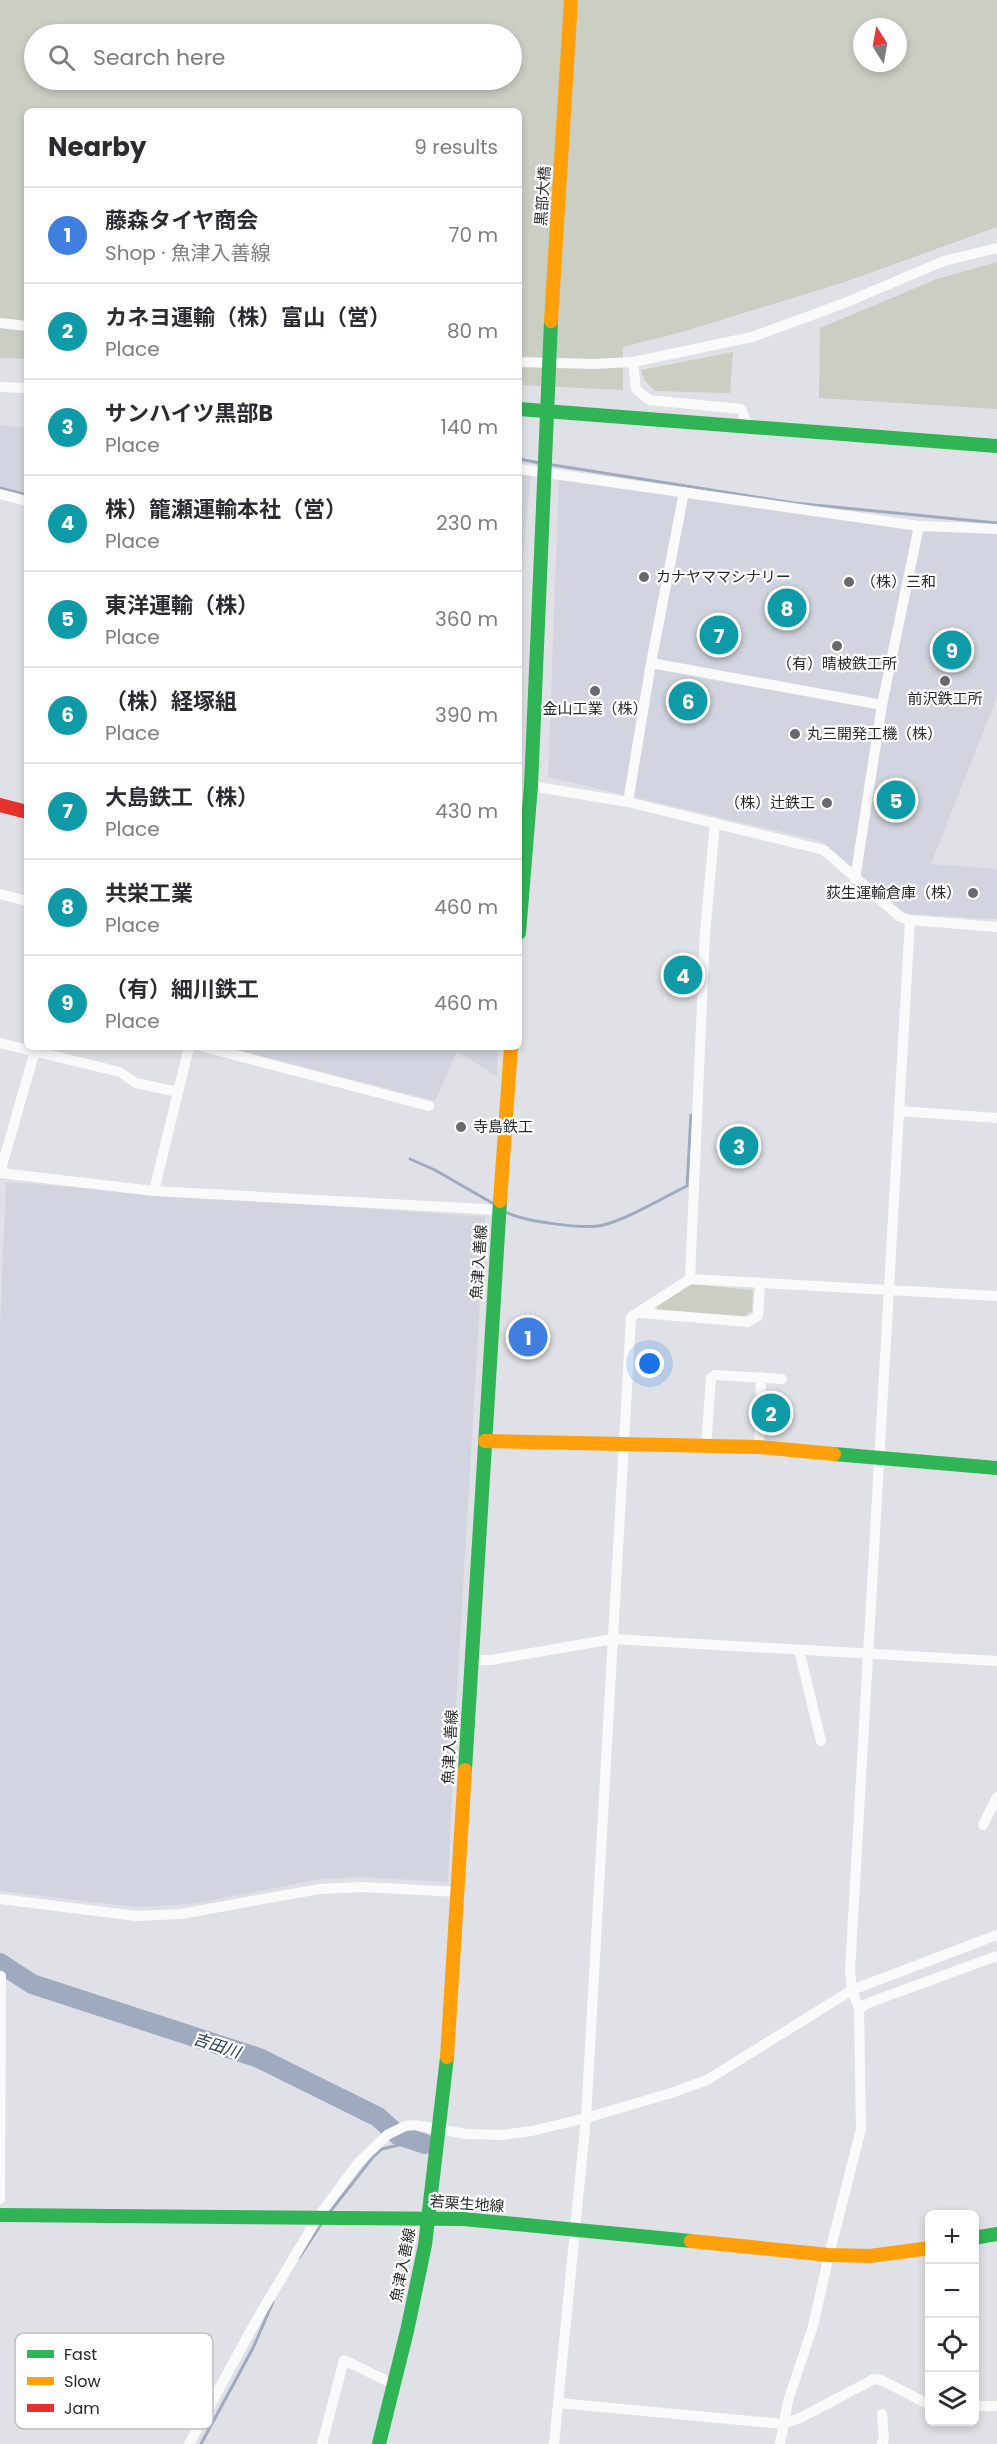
<!DOCTYPE html>
<html lang="en">
<head>
<meta charset="utf-8">
<style>
  :root { --surface:#fff; --page:#f7f7f7; --text:#2b2b33; --muted:#7c7c81; --line:#e1e1e2; --accent:#d93025 }
  body { margin:0; font-family:Poppins,"Noto Sans JP",sans-serif; background:var(--page); color:var(--text) }
  .controls { position:absolute; right:18px; bottom:18px; display:grid; overflow:hidden; border-radius:9px; box-shadow:0 3px 9px #0003 }
  .controls button { width:54px; height:54px; display:grid; place-items:center; padding:0; border:0; border-bottom:2px solid var(--line); background:var(--surface); color:var(--text); font:30px sans-serif }
  .compass { position:absolute; left:853px; top:18px; width:54px; height:54px; border-radius:50%; background:var(--surface); box-shadow:0 3px 9px #0003; rotate:349deg }
  .you { position:absolute; left:650px; top:1364px; width:21px; height:21px; margin:-15px; border:4px solid #fff; border-radius:50%; background:#1a73e8; box-shadow:0 0 0 9px #1a73e833 }
  .badge { display:grid; place-items:center; width:39px; height:39px; border-radius:50%; background:var(--accent); color:#fff; font-size:20px; font-weight:700 }
  .pin { position:absolute; translate:-50% -50%; border:3px solid #fff; box-shadow:0 2px 6px #0006 }
  .list { margin:0; padding:0; list-style:none }
  h2 { display:flex; justify-content:space-between; align-items:center; height:78px; margin:0; padding:0 24px; font-size:26px }
  h2 small { font-size:20px; font-weight:400; color:var(--muted) }
  .list li { display:grid; grid-template-columns:39px 1fr auto; gap:18px; align-items:center; box-sizing:border-box; height:96px; padding:0 24px; border-top:2px solid var(--line) }
  .list b { display:block; font-size:22px; white-space:nowrap }
  .list p { margin:0; font-size:20px; white-space:nowrap; color:var(--muted) }
  .list em { font-size:20px; font-style:normal; color:var(--muted) }
  .icon { flex:none; width:33px; height:33px; fill:none; stroke:currentColor; stroke-width:2; stroke-linecap:round; stroke-linejoin:round }
  .map { position:relative; flex:none; width:997px; height:2444px; overflow:hidden }
  .search { position:absolute; background:var(--surface); box-shadow:0 3px 9px #0003; left:24px; top:24px; width:498px; height:66px; display:flex; align-items:center; gap:15px; box-sizing:border-box; padding:0 21px; border-radius:33px; color:var(--muted); font-size:22px }
  .panel { position:absolute; background:var(--surface); box-shadow:0 3px 9px #0003; left:24px; top:108px; width:498px; height:942px; border-radius:9px }
  .map>svg:first-child { display:block }
  .built { fill:#d2d4df }
  .green { fill:#cacec3; fill-rule:evenodd }
  .lines { fill:none; stroke-linecap:round; stroke-linejoin:round }
  .stream { stroke:#a0aabf; stroke-width:3 }
  .river { stroke:#a0aabf; stroke-width:20 }
  .street { stroke:#fafafb; stroke-width:10 }
  .fast { stroke:#30b455; stroke-width:14 }
  .slow { stroke:#ff9f0a; stroke-width:14 }
  .jam { stroke:#e5322d; stroke-width:14 }
  .poi-dot { fill:#68696c; stroke:#fff; stroke-width:2 }
  .labels { text-anchor:middle; stroke-width:4.5; stroke-linejoin:round; paint-order:stroke }
  .street-label { font-size:15px; fill:#27282b; stroke:#fff }
  .poi-label { font-size:15px; fill:#27282b; stroke:#fff; text-anchor:start }
  .water-label { font-size:16px; font-style:italic; fill:#1d2f55; stroke:#fff }
  .key { fill:#fff; stroke:#bebebf; stroke-width:1.5 }
  .key-label { font-size:16px; fill:#27282b }
</style>
</head>
<body>
<div class="map">
<svg width="997" height="2444" viewBox="0 0 997 2444">
  <rect width="100%" height="100%" fill="#e0e1e6"/>
  <g class="built">
    <path d="M0 426 27 427V504L0 498Z"/>
    <path d="M519 472H531L519 598Z"/>
    <path d="M559 478 997 534V697L931 864 997 869V919L906 914 821 841 548 777Z"/>
    <path d="M227 1047H498L497 1077 457 1051 435 1101Z"/>
    <path d="M6 1182 485 1217 456 1706 448 1882 358 1877 320 1879 193 1904 135 1907 0 1891V1327Z"/>
  </g>
  <g class="green">
    <path d="M0 0H997V227L845 282 682 332 623 347V390L519 385V111H27V359L0 358ZM862 27H898V63H862ZM34 34H512V80H34Z"/>
    <path d="M997 262V409L819 398 820 328 937 279Z"/>
    <path d="M733 352 730 393 655 391 645 381 641 370Z"/>
    <path d="M689 1284 753 1290 752 1311 744 1316 657 1310V1306Z"/>
  </g>
  <g class="lines">
    <g class="stream">
      <path d="M519 459 540 463"/>
      <path d="M553 465 794 503 997 523"/>
      <path d="M0 488 27 495"/>
      <path d="M410 1159 435 1170 494 1204"/>
      <path d="M504 1211C521 1221 584 1230 603 1225 626 1220 664 1197 687 1186L691 1115"/>
      <path d="M329 2213 373 2157 382 2149 416 2141"/>
      <path d="M299 2258 322 2223"/>
      <path d="M201 2444 253 2348 273 2302"/>
    </g>
    <path class="river" d="M0 1963 32 1984 259 2058 378 2117 398 2135 425 2144"/>
    <g class="street">
      <path d="M0 323 27 326"/>
      <path d="M519 362 594 364 633 362 752 337 842 304 944 261 997 248"/>
      <path d="M633 362 636 389 649 400 741 409 748 426"/>
      <path d="M0 387 27 388"/>
      <path d="M519 469 919 526 997 529"/>
      <path d="M0 494 27 501"/>
      <path d="M651 663 882 705"/>
      <path d="M531 786 628 802 824 850 900 917 910 920 997 927"/>
      <path d="M628 802 651 663 684 492"/>
      <path d="M855 879 882 705 919 526"/>
      <path d="M0 894 27 901"/>
      <path d="M0 1043 120 1072 136 1083 178 1092"/>
      <path d="M204 1047 429 1106"/>
      <path d="M899 1111 997 1118"/>
      <path d="M0 1173 154 1191 499 1210"/>
      <path d="M0 1173 36 1047"/>
      <path d="M154 1191 189 1047"/>
      <path d="M690 1279 705 933 715 823"/>
      <path d="M640 1313 748 1322 758 1316 760 1283"/>
      <path d="M706 1446 711 1378 715 1375 782 1379"/>
      <path d="M759 1447 761 1377"/>
      <path d="M799 1650 821 1741"/>
      <path d="M471 1660H491L613 1639 997 1661"/>
      <path d="M983 1825 997 1797"/>
      <path d="M0 1899 136 1916 181 1914 319 1889 363 1887 459 1892"/>
      <path d="M859 2009 868 2003 997 1956"/>
      <path d="M0 2199 1 1976"/>
      <path d="M558 2403 783 2424 802 2417 874 2379 881 2380 930 2405"/>
      <path d="M974 2406H997"/>
      <path d="M189 2444 256 2321 318 2217 358 2163 387 2135 405 2126 415 2125 466 2134 501 2135 532 2131 586 2118 668 2094 707 2080 852 1990 997 1935"/>
      <path d="M322 2444 344 2360 393 2384"/>
      <path d="M554 2444 586 2118 631 1317 690 1279 997 1296"/>
      <path d="M780 2444 788 2401 813 2326 829 2255 861 2129 859 2009 852 1990 850 1971 910 920"/>
      <path d="M881 2444 884 2439 882 2414"/>
    </g>
    <g class="fast">
      <path d="M519 409 997 446"/>
      <path d="M519 933 531 786 551 321"/>
      <path d="M834 1454 997 1468"/>
      <path d="M465 1770 500 1201"/>
      <path d="M0 2215 463 2219 691 2241"/>
      <path d="M974 2238 997 2234"/>
      <path d="M379 2444 407 2331 425 2245 447 2057"/>
    </g>
    <g class="slow">
      <path d="M551 321 571 0"/>
      <path d="M500 1201 511 1047"/>
      <path d="M485 1441 759 1447 834 1454"/>
      <path d="M447 2057 465 1770"/>
      <path d="M691 2241 829 2255 870 2256 930 2248"/>
    </g>
    <path class="jam" d="M0 805 27 812"/>
  </g>
  <g class="poi-dot">
    <circle cx="644" cy="577" r="6"/>
    <circle cx="849" cy="582" r="6"/>
    <circle cx="837" cy="646" r="6"/>
    <circle cx="945" cy="681" r="6"/>
    <circle cx="595" cy="691" r="6"/>
    <circle cx="795" cy="734" r="6"/>
    <circle cx="827" cy="803" r="6"/>
    <circle cx="973" cy="893" r="6"/>
    <circle cx="461" cy="1127" r="6"/>
  </g>
  <g class="labels">
    <g class="street-label">
      <text transform="translate(543 196) rotate(-86)" y="5">黒部大橋</text>
      <text transform="translate(479 1262) rotate(-86)" y="5">魚津入善線</text>
      <text transform="translate(450 1747) rotate(-87)" y="5">魚津入善線</text>
      <text transform="translate(467 2204) rotate(4)" y="5">若栗生地線</text>
      <text transform="translate(403 2265) rotate(-79)" y="5">魚津入善線</text>
    </g>
    <g class="poi-label">
      <text x="656" y="582">カナヤママシナリー</text>
      <text x="861" y="587">（株）三和</text>
      <text x="837" y="669" text-anchor="middle">（有）晴柀鉄工所</text>
      <text x="945" y="704" text-anchor="middle">前沢鉄工所</text>
      <text x="595" y="714" text-anchor="middle">金山工業（株）</text>
      <text x="807" y="739">丸三開発工機（株）</text>
      <text x="815" y="808" text-anchor="end">（株）辻鉄工</text>
      <text x="961" y="898" text-anchor="end">荻生運輸倉庫（株）</text>
      <text x="473" y="1132">寺島鉄工</text>
    </g>
    <g class="water-label">
      <text transform="translate(217 2045) rotate(18)" y="6">吉田川</text>
    </g>
  </g>
  <rect x="15" y="2333" width="198" height="96" rx="9" class="key"/>
  <rect x="27" y="2350" width="27" height="8" fill="#30b455"/>
  <rect x="27" y="2377" width="27" height="8" fill="#ff9f0a"/>
  <rect x="27" y="2404" width="27" height="8" fill="#e5322d"/>
  <g class="key-label">
    <text x="64" y="2360">Fast</text>
    <text x="64" y="2387">Slow</text>
    <text x="64" y="2414">Jam</text>
  </g>
</svg>
<div class="controls">
<button>+</button>
<button>−</button>
<button><svg class="icon" aria-label="locate" viewBox="0 0 24 24"><circle cx="12" cy="12" r="6"/><path d="M12 2v4M12 18v4M2 12h4M18 12h4"/></svg></button>
<button><svg class="icon" aria-label="layers" viewBox="0 0 24 24"><path d="M12 4l9 5-9 5-9-5zM3 14l9 5 9-5"/></svg></button>
</div>
<svg class="compass" viewBox="-18 -18 36 36"><path d="M0-13l5 13h-10z" fill="#e53935"/><path d="M0 13l5-13h-10z" fill="#7c7c81"/></svg>
<div class="you"></div>
<div class="pin badge" style="left:528px;top:1337px;background:#3f7fe0">1</div>
<div class="pin badge" style="left:771px;top:1413px;background:#0f9aa8">2</div>
<div class="pin badge" style="left:739px;top:1146px;background:#0f9aa8">3</div>
<div class="pin badge" style="left:683px;top:975px;background:#0f9aa8">4</div>
<div class="pin badge" style="left:896px;top:800px;background:#0f9aa8">5</div>
<div class="pin badge" style="left:688px;top:701px;background:#0f9aa8">6</div>
<div class="pin badge" style="left:719px;top:635px;background:#0f9aa8">7</div>
<div class="pin badge" style="left:787px;top:608px;background:#0f9aa8">8</div>
<div class="pin badge" style="left:952px;top:650px;background:#0f9aa8">9</div>
<div class="search"><svg class="icon" aria-label="search" viewBox="0 0 24 24"><circle cx="10" cy="10" r="6"/><path d="M15 15l6 6"/></svg>Search here</div>
<section class="panel">
<h2>Nearby<small>9 results</small></h2>
<ul class="list">
<li><span class="badge" style="background:#3f7fe0">1</span><div><b>藤森タイヤ商会</b><p>Shop · 魚津入善線</p></div><em>70 m</em></li>
<li><span class="badge" style="background:#0f9aa8">2</span><div><b>カネヨ運輸（株）富山（営）</b><p>Place</p></div><em>80 m</em></li>
<li><span class="badge" style="background:#0f9aa8">3</span><div><b>サンハイツ黒部B</b><p>Place</p></div><em>140 m</em></li>
<li><span class="badge" style="background:#0f9aa8">4</span><div><b>株）籠瀬運輸本社（営）</b><p>Place</p></div><em>230 m</em></li>
<li><span class="badge" style="background:#0f9aa8">5</span><div><b>東洋運輸（株）</b><p>Place</p></div><em>360 m</em></li>
<li><span class="badge" style="background:#0f9aa8">6</span><div><b>（株）経塚組</b><p>Place</p></div><em>390 m</em></li>
<li><span class="badge" style="background:#0f9aa8">7</span><div><b>大島鉄工（株）</b><p>Place</p></div><em>430 m</em></li>
<li><span class="badge" style="background:#0f9aa8">8</span><div><b>共栄工業</b><p>Place</p></div><em>460 m</em></li>
<li><span class="badge" style="background:#0f9aa8">9</span><div><b>（有）細川鉄工</b><p>Place</p></div><em>460 m</em></li>
</ul>
</section>
</div>
</body>
</html>
